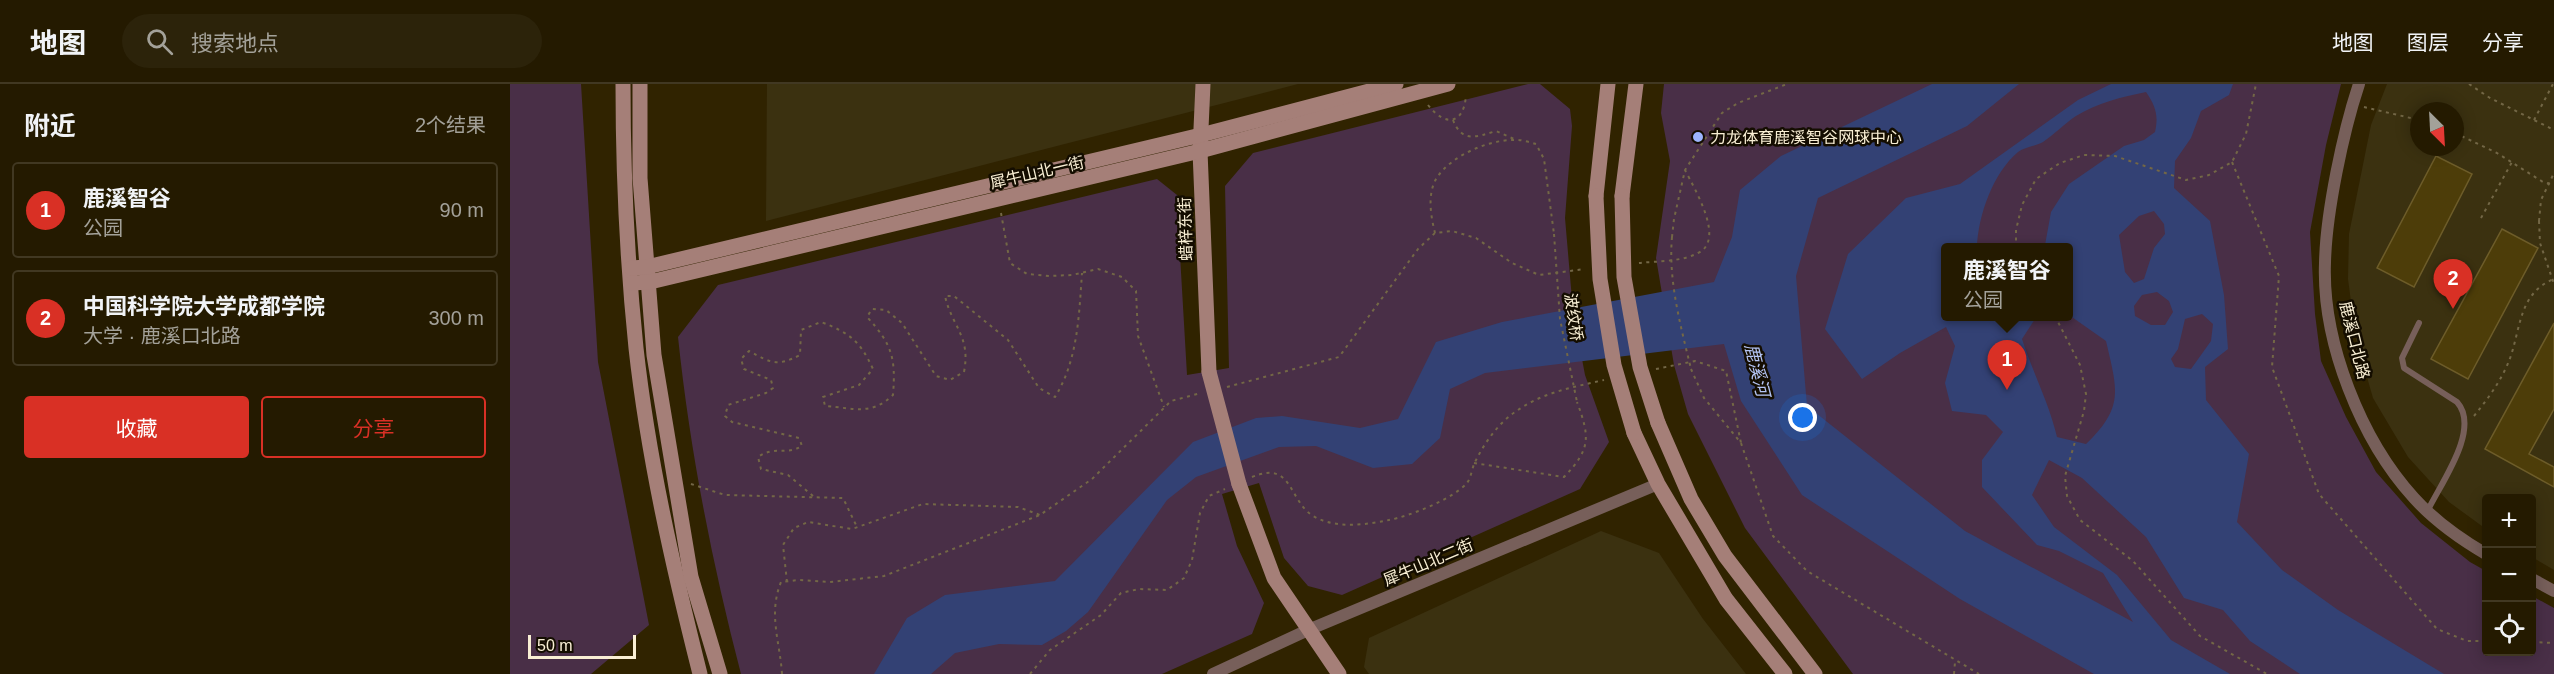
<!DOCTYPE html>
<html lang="zh">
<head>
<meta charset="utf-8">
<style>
  :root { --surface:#241a00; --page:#2c230a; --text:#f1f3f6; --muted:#a3a199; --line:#413822; --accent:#d93025 }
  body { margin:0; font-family:Helvetica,"Noto Sans SC",sans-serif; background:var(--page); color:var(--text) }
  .controls { position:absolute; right:18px; bottom:18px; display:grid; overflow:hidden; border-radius:6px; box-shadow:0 3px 15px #0003 }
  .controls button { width:54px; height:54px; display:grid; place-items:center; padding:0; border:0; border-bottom:2px solid var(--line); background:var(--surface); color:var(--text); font:30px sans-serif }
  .compass { position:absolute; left:1900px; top:18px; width:54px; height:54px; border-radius:50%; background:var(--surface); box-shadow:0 3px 15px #0003; rotate:156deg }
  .scale { position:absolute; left:18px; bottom:15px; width:108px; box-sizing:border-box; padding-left:6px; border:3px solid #f9efd4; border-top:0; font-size:16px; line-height:21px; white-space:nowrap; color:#f9efd4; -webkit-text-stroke:4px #140d00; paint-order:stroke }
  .you { position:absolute; left:1293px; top:334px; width:21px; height:21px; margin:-15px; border:4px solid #fff; border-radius:50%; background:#1a73e8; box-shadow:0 0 0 9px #1a73e833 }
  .badge { display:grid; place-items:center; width:39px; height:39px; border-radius:50%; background:var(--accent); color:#fff; font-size:20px; font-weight:700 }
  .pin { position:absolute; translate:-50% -50px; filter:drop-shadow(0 2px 3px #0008) }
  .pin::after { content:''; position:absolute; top:32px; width:21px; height:18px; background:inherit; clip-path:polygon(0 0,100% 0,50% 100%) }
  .popup { position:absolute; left:1431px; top:159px; width:132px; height:78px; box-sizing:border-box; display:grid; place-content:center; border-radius:6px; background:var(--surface); filter:drop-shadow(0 2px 4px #0005); font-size:20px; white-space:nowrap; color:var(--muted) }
  .popup b { font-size:22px; color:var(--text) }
  .popup::after { content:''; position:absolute; left:50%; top:100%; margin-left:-12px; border:12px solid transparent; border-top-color:var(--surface) }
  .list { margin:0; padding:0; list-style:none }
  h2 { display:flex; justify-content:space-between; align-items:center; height:78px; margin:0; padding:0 24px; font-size:26px }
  h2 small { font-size:20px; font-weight:400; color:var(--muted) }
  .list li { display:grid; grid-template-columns:39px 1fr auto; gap:18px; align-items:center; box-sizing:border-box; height:96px; margin:0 12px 12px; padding:0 12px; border:2px solid var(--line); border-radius:6px }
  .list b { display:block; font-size:22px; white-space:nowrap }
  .list p { margin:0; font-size:20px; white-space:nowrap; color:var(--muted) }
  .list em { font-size:20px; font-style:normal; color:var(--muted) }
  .actions { display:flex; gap:12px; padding:18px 24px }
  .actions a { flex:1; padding:14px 0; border:2px solid var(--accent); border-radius:6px; text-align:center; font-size:21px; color:var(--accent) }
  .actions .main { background:var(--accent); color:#fff }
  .icon { flex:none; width:33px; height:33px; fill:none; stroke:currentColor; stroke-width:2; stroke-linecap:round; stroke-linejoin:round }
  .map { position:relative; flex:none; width:2044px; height:590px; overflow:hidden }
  header { display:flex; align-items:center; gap:36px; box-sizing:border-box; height:84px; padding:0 30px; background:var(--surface); border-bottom:2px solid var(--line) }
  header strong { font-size:28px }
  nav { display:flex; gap:33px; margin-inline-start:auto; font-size:21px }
  .search { width:420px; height:54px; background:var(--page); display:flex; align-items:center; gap:15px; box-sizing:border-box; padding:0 21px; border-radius:33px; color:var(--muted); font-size:22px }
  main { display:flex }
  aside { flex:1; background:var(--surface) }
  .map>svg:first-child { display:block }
  .built { fill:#3b3110; fill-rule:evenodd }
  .green { fill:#492f47; fill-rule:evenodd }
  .water { fill:#334174; fill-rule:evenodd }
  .building { fill:#4d3d09; stroke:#6d5c29; stroke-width:1.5 }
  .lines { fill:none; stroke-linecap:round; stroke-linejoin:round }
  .path { stroke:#736746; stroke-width:2; stroke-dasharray:3 4.5; stroke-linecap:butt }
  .lane { stroke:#775f5a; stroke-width:6 }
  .street { stroke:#775f5a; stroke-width:12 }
  .secondary { stroke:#a57f78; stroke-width:15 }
  .path-bridge { stroke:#736746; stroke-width:2; stroke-dasharray:3 4.5; stroke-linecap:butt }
  .secondary-bridge { stroke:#a57f78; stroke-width:15 }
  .poi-dot { fill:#9db4fd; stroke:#140d00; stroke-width:2 }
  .labels { text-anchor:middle; stroke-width:5; stroke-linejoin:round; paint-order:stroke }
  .poi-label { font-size:16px; fill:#f9efd4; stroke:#140d00; text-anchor:start }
  .street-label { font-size:16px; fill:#f9efd4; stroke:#140d00 }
  .water-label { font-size:18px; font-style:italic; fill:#b4c4f4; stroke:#140d00 }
</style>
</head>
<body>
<header>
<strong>地图</strong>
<div class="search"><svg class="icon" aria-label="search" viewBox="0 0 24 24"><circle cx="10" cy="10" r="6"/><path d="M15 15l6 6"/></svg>搜索地点</div>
<nav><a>地图</a><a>图层</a><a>分享</a></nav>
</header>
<main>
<aside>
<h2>附近<small>2个结果</small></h2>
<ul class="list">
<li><span class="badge">1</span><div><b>鹿溪智谷</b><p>公园</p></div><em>90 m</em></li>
<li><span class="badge">2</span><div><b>中国科学院大学成都学院</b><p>大学 · 鹿溪口北路</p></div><em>300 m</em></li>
</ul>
<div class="actions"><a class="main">收藏</a><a>分享</a></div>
</aside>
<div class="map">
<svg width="2044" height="590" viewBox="0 0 2044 590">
  <rect width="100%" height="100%" fill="#302300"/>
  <g class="built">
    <path d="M257 0H788L256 137Z"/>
    <path d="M1877 0H2044V486L2022 473V414H1976V445L1939 418 1898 373 1863 314 1846 255 1838 195 1839 150 1861 41ZM1909 27H1945V63H1909Z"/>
    <path d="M1091 447 1149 469 1193 535 1236 590H859L854 583 859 554Z"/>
  </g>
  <g class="green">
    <path d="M0 0H71L88 278 139 541 81 590H0Z"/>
    <path d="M1018 0H1030L1060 25 1062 42 1055 134 1063 227 1075 291 1099 358 1070 405 832 511 798 502 774 474 749 399 712 410 727 462 754 519 742 550 652 590H231C202 479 180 367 168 253L208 201 647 95 672 115 670 171 677 291 719 284 715 102 743 69Z"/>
    <path d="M1154 0H1831L1816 61 1800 148 1805 230 1811 277 1836 333 1866 388 1911 439 1960 478 1976 487V568H2022V512L2044 524V590H1343L1235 444 1178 330 1164 281 1146 174 1160 77 1151 29ZM1436 164H1558V232H1436Z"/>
  </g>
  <path class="water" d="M1422 0H1509L1457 42 1308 114 1286 192 1297 322 1455 447 1623 538 1593 489 1549 467 1527 461 1472 403V376L1493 348 1476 331 1442 327 1435 299 1445 262 1436 243 1390 269 1352 295 1315 245 1338 170 1396 114 1450 100 1568 16 1601 0H1723L1719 11 1691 27 1681 54 1665 77 1664 104 1700 137 1714 211 1718 265 1695 283 1696 316 1739 370 1727 438 1772 486 1828 526 1934 590H1790L1740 557 1713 526 1674 514 1636 453 1572 394 1539 376 1522 411 1544 443 1607 491 1661 556 1720 590H1584L1450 515 1292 411 1231 317 1214 260 975 289 940 305 930 354 902 380 863 384 806 362 769 363 686 393 657 416 578 528 556 547 532 561 489 560 445 569 421 590H364L397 534 435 511 545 497 683 358 746 334 772 332 850 344 888 335 926 258 992 238 1204 198 1222 153 1230 106 1271 72ZM1636 8C1645 21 1649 31 1645 48L1634 56 1614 62 1559 100 1541 128 1535 161V163L1558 164 1559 231 1596 257C1607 305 1615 323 1576 360L1547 353C1539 319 1523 289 1512 255L1525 235 1547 233 1436 232V164L1467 163C1468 132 1483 89 1508 68 1515 63 1526 62 1533 58 1545 50 1555 39 1566 32 1587 19 1612 13 1636 8ZM1644 127 1654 140 1655 150 1644 164 1634 195 1624 199 1615 188 1609 151 1629 132ZM1647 208 1659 217 1663 228 1655 241H1641L1625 232 1624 222 1632 211ZM1692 230 1703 240 1701 257 1681 285 1665 283 1661 275 1668 265 1675 235Z"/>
  <g class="building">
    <path d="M1926 72 1962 90 1904 203 1867 184Z"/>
    <path d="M1992 145 2028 164 1958 295 1921 275Z"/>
    <path d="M2044 239V325L2019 370 2044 383V403L1975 365Z"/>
  </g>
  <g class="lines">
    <g class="path">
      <path d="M1959 0 1980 14 2044 46"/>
      <path d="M918 21C935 43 954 41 956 11"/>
      <path d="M1854 23 1909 36"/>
      <path d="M943 36C952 59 966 53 986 47L1004 55"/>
      <path d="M2024 36 2043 0"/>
      <path d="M1945 49 1987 69 2033 98 2044 101"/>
      <path d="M1722 78 1769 192 1762 283 1809 410 1927 545 1957 557H1976"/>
      <path d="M491 129 500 179 517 190 539 192 562 191 588 185 612 193 626 207 628 252 654 323"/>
      <path d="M1971 134 2002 78"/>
      <path d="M2029 137 2031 116 2044 89"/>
      <path d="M925 149C921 133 917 111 926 95 940 72 978 56 1003 56 1010 55 1019 58 1026 60L1034 75 1044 150"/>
      <path d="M1162 153 1164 135 1175 86 1212 29 1228 19 1277 0"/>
      <path d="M1506 164V146L1512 121 1526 95 1550 79 1574 71 1605 72 1676 96 1699 91 1722 78 1736 50 1746 0"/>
      <path d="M1129 179C1147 177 1171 178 1188 169 1216 156 1184 104 1175 86"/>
      <path d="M1545 232 1570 281 1576 310 1574 327 1555 392 1557 412 1570 436 1623 477 1690 552 1757 590"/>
      <path d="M1146 285 1185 277 1216 287 1231 359"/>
      <path d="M1181 285 1194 314 1231 359 1263 452 1297 487 1469 590"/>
      <path d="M717 303 829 273 908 165 925 149 942 147 966 154 1002 179 1029 191 1075 185"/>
      <path d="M1964 332C1977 316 1991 297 1999 277 2011 246 2008 209 2044 195"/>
      <path d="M964 379 1054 393C1081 365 1080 353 1067 318"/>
      <path d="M742 393C783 376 778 416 803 432 825 445 855 441 879 436 900 432 943 415 957 399 961 394 962 384 965 378 975 358 989 338 1008 326 1034 308 1064 303 1094 296"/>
      <path d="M181 400 215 411 333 414 347 443"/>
      <path d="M303 412 278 391 251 385 248 373C265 361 276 372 292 362L289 354 222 338 215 332 218 321 256 309 263 304 261 296 234 285 231 275 239 267C261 279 267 283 290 271L291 246 311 238C340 249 350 257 363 285L349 301 313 313 315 322C344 324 361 332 383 311 386 274 382 260 357 233L362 225 376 226 392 239 426 292 440 296 454 288C461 252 442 243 435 212H444L498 256 529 304 545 313C568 276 569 231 572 189"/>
      <path d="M277 498 273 461 284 444 298 438 342 445 413 420 508 423 530 431"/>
      <path d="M2022 558 2044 559"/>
      <path d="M272 590C270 558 258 530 271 498L289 496 320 498 374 492 530 431 582 395 661 317 691 309"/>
      <path d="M520 590 540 566 591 531 611 509 629 505 657 506 674 494 682 476 690 429 699 412 715 405"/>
      <path d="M1444 590 1445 578"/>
    </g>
    <path class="lane" d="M1909 239 1892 274 1894 284 1947 318C1971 345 1931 399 1918 426"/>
    <g class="street">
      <path d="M1849 0C1833 48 1816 129 1815 179 1812 258 1851 356 1904 414 1923 435 1952 456 1976 470"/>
      <path d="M2022 495 2044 507"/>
      <path d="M703 590 798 546 1148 400"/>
    </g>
    <g class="secondary">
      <path d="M113 0C113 88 117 176 126 264 138 373 163 483 190 590"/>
      <path d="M130 0V94L144 271 181 493 210 590"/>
      <path d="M693 0 690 67 699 288"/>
      <path d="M1086 112 1098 0"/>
      <path d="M1112 112 1126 0"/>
      <path d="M121 184 137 183 691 51 886 0"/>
      <path d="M122 199 140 198 690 67 938 0"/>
      <path d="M1148 339 1181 415 1215 472 1305 590"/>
      <path d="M1124 349 1148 400 1216 515 1275 590"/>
      <path d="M729 400 764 494 829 590"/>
    </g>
    <g class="path-bridge">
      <path d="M2029 137 2030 159 2044 200"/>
      <path d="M1044 150 1050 235 1067 318"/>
      <path d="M1162 153C1158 197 1171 243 1181 285"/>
    </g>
    <g class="secondary-bridge">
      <path d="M1086 112 1090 195 1104 281 1124 349"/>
      <path d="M1112 112 1114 193 1130 283 1148 339"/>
      <path d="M699 288 729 400"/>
    </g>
  </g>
  <circle class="poi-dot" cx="1188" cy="53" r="6"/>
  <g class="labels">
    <g class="poi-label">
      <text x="1200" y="59">力龙体育鹿溪智谷网球中心</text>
    </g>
    <g class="street-label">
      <text transform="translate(527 88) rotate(-13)" y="6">犀牛山北一街</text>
      <text transform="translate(675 145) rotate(-92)" y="6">蜡梓东街</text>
      <text transform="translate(1064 233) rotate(82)" y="6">波纹桥</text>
      <text transform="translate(1845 256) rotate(76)" y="6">鹿溪口北路</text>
      <text transform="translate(918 478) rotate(-23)" y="6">犀牛山北二街</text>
    </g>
    <g class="water-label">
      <text transform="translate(1247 286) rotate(76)" y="6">鹿溪河</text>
    </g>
  </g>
</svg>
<div class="controls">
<button>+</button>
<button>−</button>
<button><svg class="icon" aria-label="locate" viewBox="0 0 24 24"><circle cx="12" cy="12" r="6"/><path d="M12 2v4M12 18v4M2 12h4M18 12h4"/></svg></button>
</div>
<svg class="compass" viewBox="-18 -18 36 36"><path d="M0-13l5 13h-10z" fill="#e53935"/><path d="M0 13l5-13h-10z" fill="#a3a199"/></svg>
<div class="scale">50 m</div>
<div class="you"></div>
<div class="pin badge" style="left:1497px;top:306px">1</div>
<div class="popup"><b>鹿溪智谷</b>公园</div>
<div class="pin badge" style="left:1943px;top:225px">2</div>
</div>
</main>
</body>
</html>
